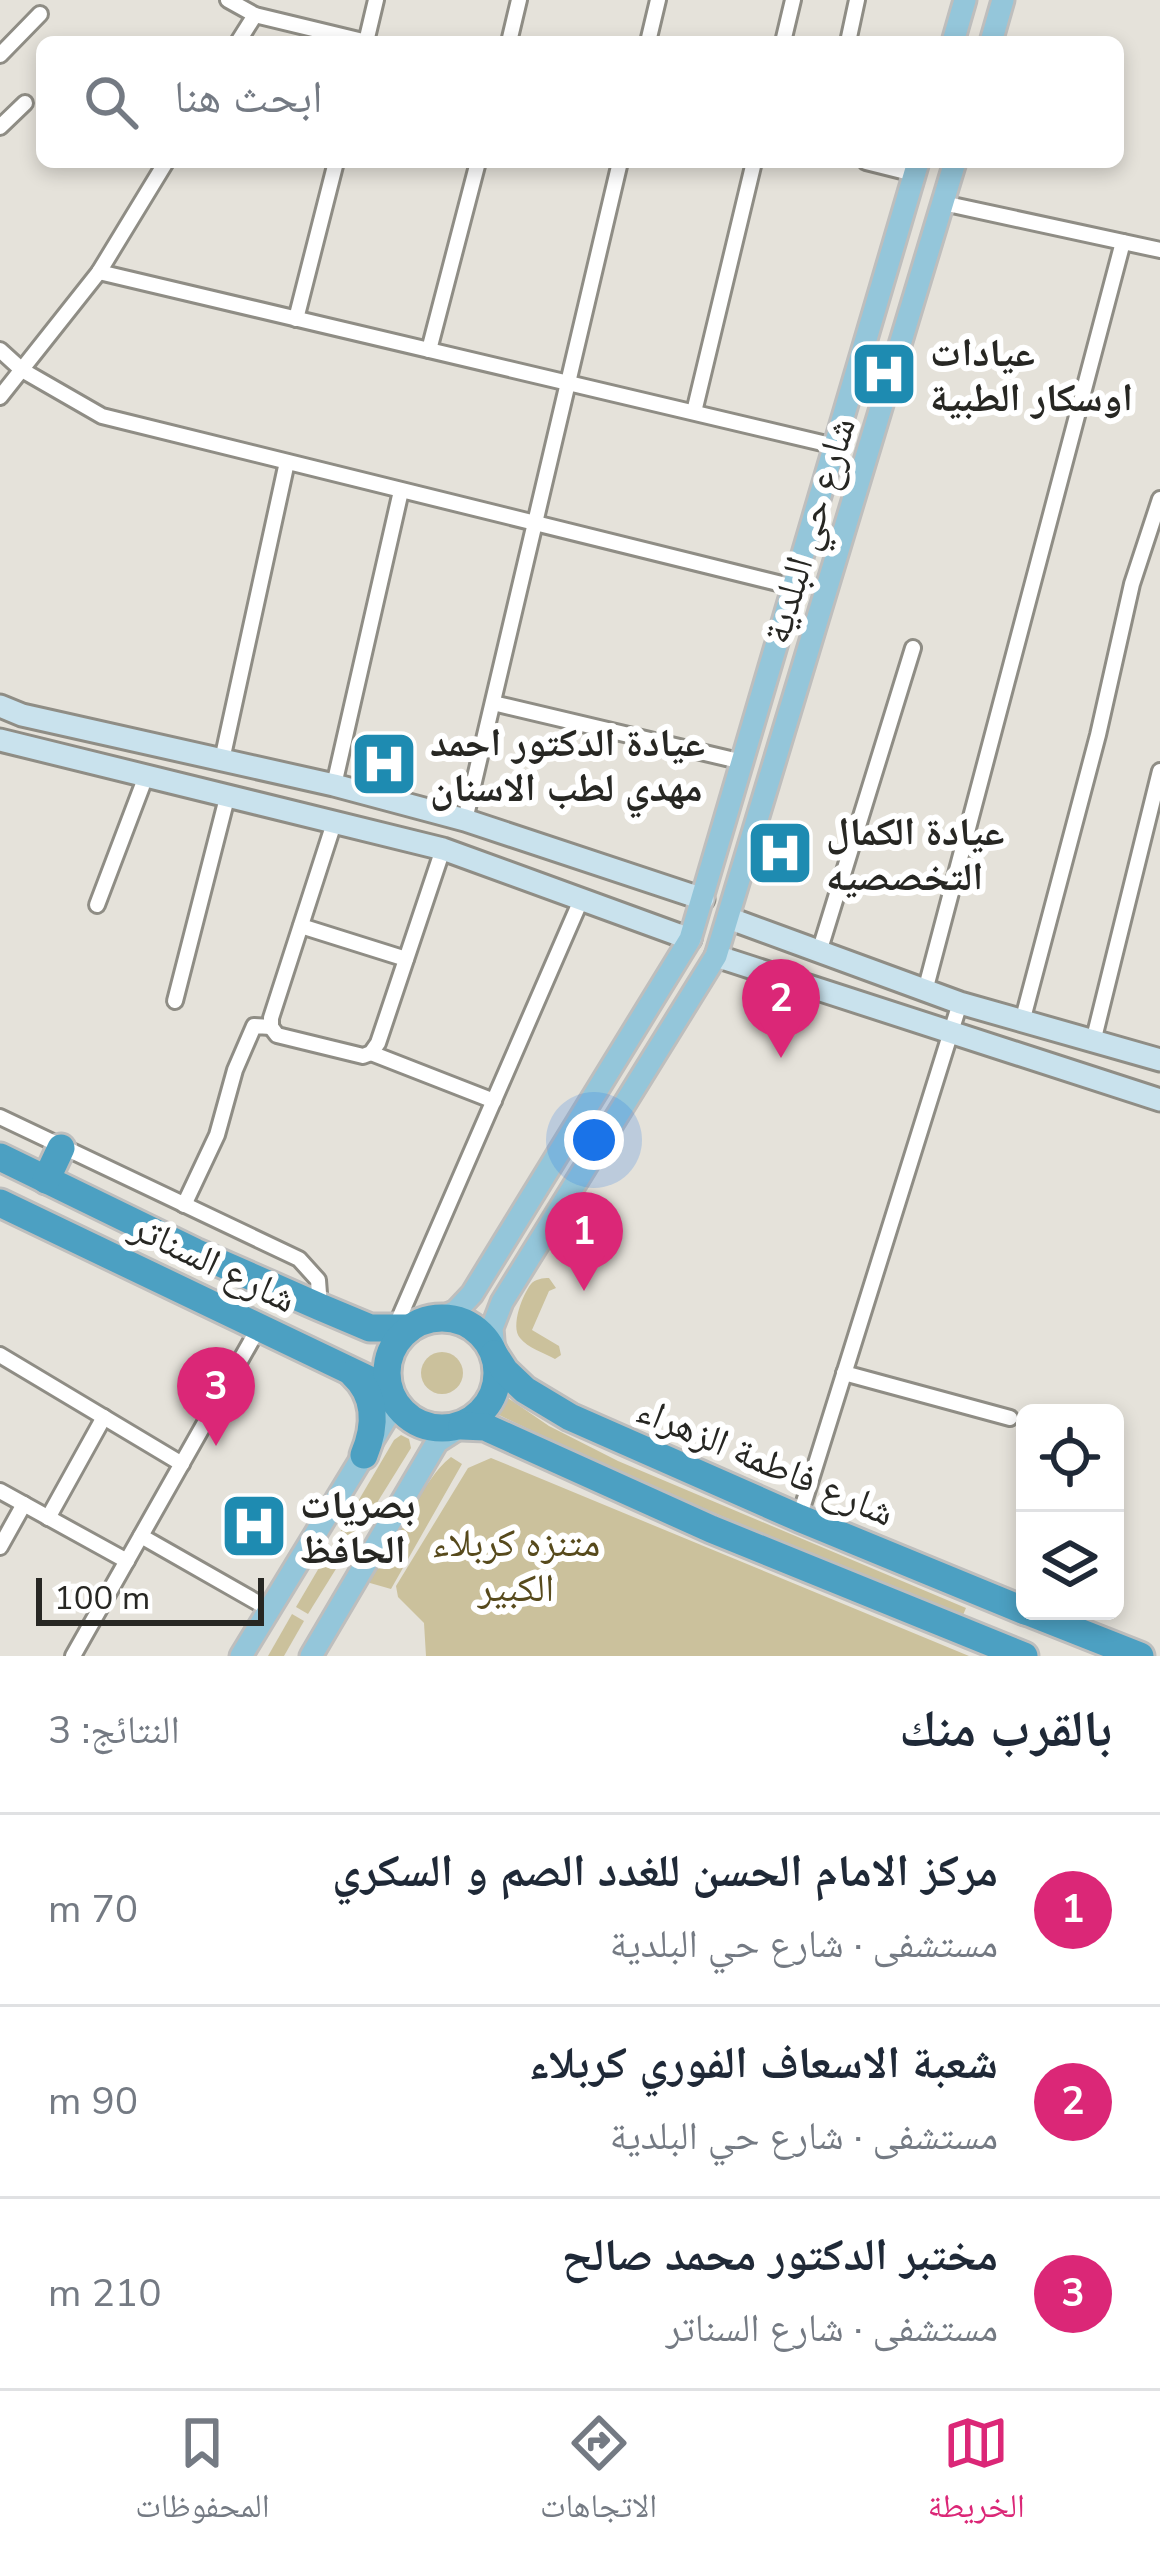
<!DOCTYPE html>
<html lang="ar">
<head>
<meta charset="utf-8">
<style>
  :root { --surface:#fff; --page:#f6f6f7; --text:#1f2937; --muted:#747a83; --line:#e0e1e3; --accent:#db2777 }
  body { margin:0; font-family:"Nunito Sans","Noto Naskh Arabic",sans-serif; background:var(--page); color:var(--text); direction:rtl }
  .controls { position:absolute; right:36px; bottom:36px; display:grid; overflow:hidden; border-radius:18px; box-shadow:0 6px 18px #0003 }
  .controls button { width:108px; height:108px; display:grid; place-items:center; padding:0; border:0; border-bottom:3px solid var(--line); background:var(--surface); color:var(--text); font:60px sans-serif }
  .scale { position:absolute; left:36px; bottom:30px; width:228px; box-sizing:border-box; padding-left:12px; border:6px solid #272723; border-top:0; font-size:33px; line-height:42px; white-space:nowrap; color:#272723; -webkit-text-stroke:9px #fff; paint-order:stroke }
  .you { position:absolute; left:594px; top:1140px; width:42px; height:42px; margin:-30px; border:9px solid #fff; border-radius:50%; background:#1a73e8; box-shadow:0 0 0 18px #1a73e833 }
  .badge { display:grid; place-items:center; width:78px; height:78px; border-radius:50%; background:var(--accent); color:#fff; font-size:39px; font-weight:700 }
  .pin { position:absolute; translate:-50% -99px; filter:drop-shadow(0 3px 6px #0008) }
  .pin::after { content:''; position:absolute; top:63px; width:42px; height:36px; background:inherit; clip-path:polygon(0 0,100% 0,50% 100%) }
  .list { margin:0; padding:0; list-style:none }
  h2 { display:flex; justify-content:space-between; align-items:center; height:156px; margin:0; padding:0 48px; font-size:51px }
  h2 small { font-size:39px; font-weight:400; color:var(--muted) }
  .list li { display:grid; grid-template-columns:78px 1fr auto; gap:36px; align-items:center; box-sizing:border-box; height:192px; padding:0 48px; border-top:3px solid var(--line) }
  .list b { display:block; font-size:45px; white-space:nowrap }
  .list p { margin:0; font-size:39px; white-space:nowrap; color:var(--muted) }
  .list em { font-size:39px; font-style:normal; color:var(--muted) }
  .icon { flex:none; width:66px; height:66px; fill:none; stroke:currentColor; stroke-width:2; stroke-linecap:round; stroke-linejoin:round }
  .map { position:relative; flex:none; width:1160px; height:1656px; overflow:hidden; direction:ltr }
  .search { position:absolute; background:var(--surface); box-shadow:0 6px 18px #0003; left:36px; right:36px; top:36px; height:132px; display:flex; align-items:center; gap:30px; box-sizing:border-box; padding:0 42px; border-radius:18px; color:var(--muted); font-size:45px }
  .sheet { height:732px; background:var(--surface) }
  nav { display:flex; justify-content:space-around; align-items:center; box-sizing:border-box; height:168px; border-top:3px solid var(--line); background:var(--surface); font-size:33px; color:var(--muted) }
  nav a { display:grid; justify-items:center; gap:6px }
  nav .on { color:var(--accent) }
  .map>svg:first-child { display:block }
  .green { fill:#cbc19c }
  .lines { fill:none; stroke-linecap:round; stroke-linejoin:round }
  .street-casing { stroke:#8f8d85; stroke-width:20 }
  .secondary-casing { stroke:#8f8d85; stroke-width:27 }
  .primary-casing { stroke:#bebebd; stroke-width:27 }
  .highway-casing { stroke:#bebebd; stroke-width:33 }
  .street { stroke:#fff; stroke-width:14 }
  .secondary { stroke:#c9e2ed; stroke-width:21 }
  .primary { stroke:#94c6da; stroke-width:21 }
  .highway { stroke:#4ca0c2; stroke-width:27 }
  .labels { text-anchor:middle; stroke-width:12; stroke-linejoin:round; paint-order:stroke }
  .poi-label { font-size:39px; font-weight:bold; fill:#272723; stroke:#fff; text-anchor:start }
  .street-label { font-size:39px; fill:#272723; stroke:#fff }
  .park-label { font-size:39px; fill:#574a1c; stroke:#fff }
</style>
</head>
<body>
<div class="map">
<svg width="1160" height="1656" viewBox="0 0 1160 1656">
  <rect width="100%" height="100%" fill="#e5e2da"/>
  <g class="green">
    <path d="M589 1199C596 1223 578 1239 567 1258L558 1257 557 1240 574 1221 581 1202Z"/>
    <path d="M549 1278 556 1288 549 1291 532 1330 559 1346 561 1355 555 1359C544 1353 528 1348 520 1338 510 1326 523 1294 531 1284 535 1279 543 1278 549 1278Z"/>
    <circle cx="442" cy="1373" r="21"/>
    <path d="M508 1398 549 1426 618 1461 966 1608 963 1615 950 1611 630 1478 499 1415Z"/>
    <path d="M401 1435 409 1439 411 1448 308 1614 296 1607 394 1440Z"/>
    <path d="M451 1457 462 1464 391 1589 370 1583 368 1573 380 1568 378 1556 389 1551 387 1546 396 1526 404 1528 408 1512 413 1514 418 1502 414 1499C429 1486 434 1470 451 1457Z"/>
    <path d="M491 1458 969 1656H426L424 1623 398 1597 396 1586 468 1468Z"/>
    <path d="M292 1614 304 1621 284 1656H268Z"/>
  </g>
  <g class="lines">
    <g class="street-casing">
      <g id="street">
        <path d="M228 0 255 15 367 42"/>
        <path d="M238 42 255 15"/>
        <path d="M366 42 376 0"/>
        <path d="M509 42 519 0"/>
        <path d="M648 42 658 0"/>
        <path d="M783 42 793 0"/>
        <path d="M848 42 857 0"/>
        <path d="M0 55 40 14"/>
        <path d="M0 127 25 103"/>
        <path d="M866 162 914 174"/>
        <path d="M943 203 1160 250"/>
        <path d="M99 272 835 446"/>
        <path d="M296 319 336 162"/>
        <path d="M0 350 22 370 102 416 794 587"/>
        <path d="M429 350 478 162"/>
        <path d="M0 397 99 272 166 162"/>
        <path d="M694 412 754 162"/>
        <path d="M493 703 743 762"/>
        <path d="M222 760 287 462"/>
        <path d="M334 785 401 491"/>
        <path d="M335 820 271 1018V1027L277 1035 363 1056 371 1053 378 1043 443 849"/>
        <path d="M465 820 620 162"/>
        <path d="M97 905 146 776"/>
        <path d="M301 926 406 959"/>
        <path d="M820 949 913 648"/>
        <path d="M925 991 1123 242"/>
        <path d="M175 1001 228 794"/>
        <path d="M1022 1022 1098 735 1132 584 1160 499"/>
        <path d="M1093 1042 1160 771"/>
        <path d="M371 1053 494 1101"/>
        <path d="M0 1117 299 1259 318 1280 320 1307"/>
        <path d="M184 1205 217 1135 235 1070 254 1026 271 1027"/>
        <path d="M394 1330 581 900"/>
        <path d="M0 1355 182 1464"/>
        <path d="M844 1373 1010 1418"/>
        <path d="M0 1491 127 1561"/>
        <path d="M48 1518 104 1417"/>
        <path d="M799 1518 960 1003"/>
        <path d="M141 1536 269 1609"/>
        <path d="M0 1547 24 1504"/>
        <path d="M73 1656 258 1329"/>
      </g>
    </g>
    <g class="secondary-casing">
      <g id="secondary">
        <path d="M0 706 22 715 334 785 465 820 703 899"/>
        <path d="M0 740 443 849 690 939"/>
        <path d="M731 919 960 1003 1160 1060"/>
        <path d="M716 956 1160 1100"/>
      </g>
    </g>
    <g class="primary-casing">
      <g id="primary">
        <path d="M953 42 965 0"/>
        <path d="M991 42 1003 0"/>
        <path d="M441 1318 456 1311 472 1294 690 939 918 162"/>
        <path d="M494 1354 492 1328 502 1302 716 956 955 162"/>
        <path d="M241 1656 391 1410 392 1399"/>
        <path d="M311 1656 437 1442 462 1426"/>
      </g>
    </g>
    <g class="highway-casing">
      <g id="highway">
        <path d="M0 1157 195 1252 320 1307 370 1328H410"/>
        <path d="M46 1180 61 1148"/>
        <path d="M0 1203 382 1386 391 1395"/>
        <circle cx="442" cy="1373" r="55"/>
        <path d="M494 1354 505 1371 525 1390 570 1417 799 1518 1025 1611"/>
        <path d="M353 1374C377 1396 376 1426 364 1455"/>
        <path d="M462 1426 485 1427 711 1529 1024 1656"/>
        <path d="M1026 1611 1140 1656"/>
      </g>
    </g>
    <use href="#street" class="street"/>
    <use href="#secondary" class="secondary"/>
    <use href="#primary" class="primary"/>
    <use href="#highway" class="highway"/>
  </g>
  <defs>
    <g id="hospital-square" transform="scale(3.45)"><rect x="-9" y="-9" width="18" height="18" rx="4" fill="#1e8bb1" stroke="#fff"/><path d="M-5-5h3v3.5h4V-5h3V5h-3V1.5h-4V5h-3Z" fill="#fff"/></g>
  </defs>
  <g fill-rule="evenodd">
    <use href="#hospital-square" x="884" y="374"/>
    <use href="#hospital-square" x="384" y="764"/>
    <use href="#hospital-square" x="780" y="853"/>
    <use href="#hospital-square" x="254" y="1526"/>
  </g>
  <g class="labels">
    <g class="poi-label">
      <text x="930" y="366">عيادات<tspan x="930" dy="45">اوسكار الطبية</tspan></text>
      <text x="430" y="756">عيادة الدكتور احمد<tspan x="430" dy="45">مهدي لطب الاسنان</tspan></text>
      <text x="826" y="845">عيادة الكمال<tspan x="826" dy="45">التخصصيه</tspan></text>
      <text x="300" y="1518">بصريات<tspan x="300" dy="45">الحافظ</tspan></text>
    </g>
    <g class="street-label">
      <text transform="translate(808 530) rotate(-73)" y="14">شارع حي البلدية</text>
      <text transform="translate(214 1262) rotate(26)" y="14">شارع السناتر</text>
      <text transform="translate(766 1460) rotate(23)" y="14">شارع فاطمة الزهراء</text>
    </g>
    <g class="park-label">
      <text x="516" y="1556">متنزه كربلاء<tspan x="516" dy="45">الكبير</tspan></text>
    </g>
  </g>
</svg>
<div class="controls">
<button><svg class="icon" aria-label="locate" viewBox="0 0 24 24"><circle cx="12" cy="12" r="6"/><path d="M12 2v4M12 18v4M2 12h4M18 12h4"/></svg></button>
<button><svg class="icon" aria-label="layers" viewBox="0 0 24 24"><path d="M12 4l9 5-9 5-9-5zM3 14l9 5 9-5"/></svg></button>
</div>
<div class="scale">100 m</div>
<div class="you"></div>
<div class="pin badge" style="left:584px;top:1291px">1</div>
<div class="pin badge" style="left:781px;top:1058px">2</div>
<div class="pin badge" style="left:216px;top:1446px">3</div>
<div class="search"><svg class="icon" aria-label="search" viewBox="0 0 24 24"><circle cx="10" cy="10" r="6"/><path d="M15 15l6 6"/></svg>ابحث هنا</div>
</div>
<section class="sheet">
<h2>بالقرب منك<small>النتائج: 3</small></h2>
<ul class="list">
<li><span class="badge">1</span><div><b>مركز الامام الحسن للغدد الصم و السكري</b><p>مستشفى · شارع حي البلدية</p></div><em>70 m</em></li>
<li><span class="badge">2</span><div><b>شعبة الاسعاف الفوري كربلاء</b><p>مستشفى · شارع حي البلدية</p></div><em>90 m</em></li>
<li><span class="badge">3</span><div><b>مختبر الدكتور محمد صالح</b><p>مستشفى · شارع السناتر</p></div><em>210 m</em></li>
</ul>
</section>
<nav>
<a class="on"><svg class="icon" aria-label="map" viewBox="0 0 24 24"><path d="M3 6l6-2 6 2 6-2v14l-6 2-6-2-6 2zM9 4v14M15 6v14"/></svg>الخريطة</a>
<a><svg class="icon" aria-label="directions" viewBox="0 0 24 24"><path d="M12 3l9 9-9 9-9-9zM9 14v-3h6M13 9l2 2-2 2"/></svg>الاتجاهات</a>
<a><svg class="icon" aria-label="saved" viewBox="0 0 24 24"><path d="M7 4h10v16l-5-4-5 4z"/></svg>المحفوظات</a>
</nav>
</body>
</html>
